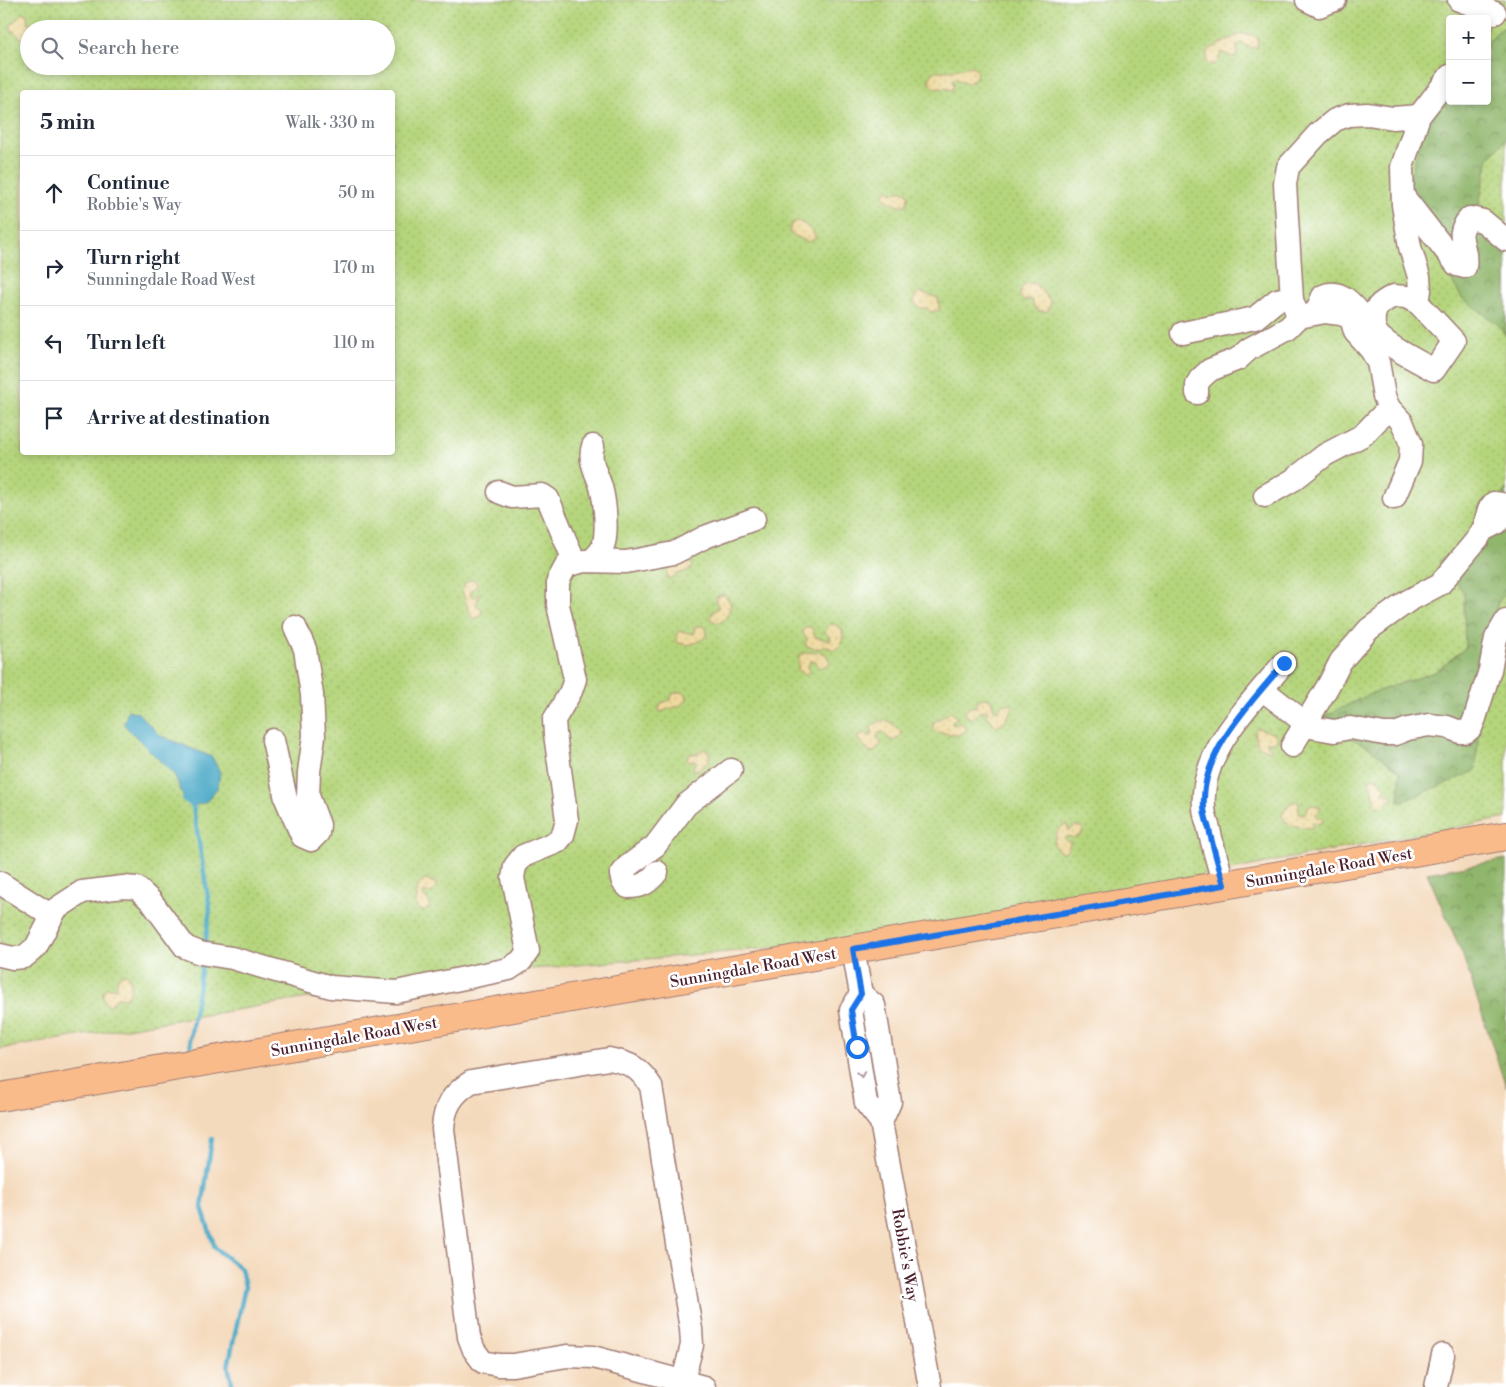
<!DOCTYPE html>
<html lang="en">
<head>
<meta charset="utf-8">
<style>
  :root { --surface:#fff; --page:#f6f6f7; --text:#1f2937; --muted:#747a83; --line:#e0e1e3 }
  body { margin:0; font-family:"Libre Bodoni",serif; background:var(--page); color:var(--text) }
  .controls { position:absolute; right:15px; top:15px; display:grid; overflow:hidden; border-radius:5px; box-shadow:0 2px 8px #0003 }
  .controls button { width:45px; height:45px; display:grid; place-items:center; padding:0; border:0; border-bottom:1px solid var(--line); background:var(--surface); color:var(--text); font:25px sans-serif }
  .stop { position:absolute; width:15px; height:15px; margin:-11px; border:4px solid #1a73e8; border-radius:50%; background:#fff }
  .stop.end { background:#1a73e8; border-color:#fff; box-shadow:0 1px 5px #0008 }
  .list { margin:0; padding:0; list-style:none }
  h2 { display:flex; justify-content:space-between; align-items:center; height:65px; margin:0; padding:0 20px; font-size:21px }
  h2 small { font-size:16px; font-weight:400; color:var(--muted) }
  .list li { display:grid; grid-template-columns:32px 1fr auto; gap:15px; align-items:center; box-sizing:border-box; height:75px; padding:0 20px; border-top:1px solid var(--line) }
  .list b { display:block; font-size:19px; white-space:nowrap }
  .list p { margin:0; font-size:16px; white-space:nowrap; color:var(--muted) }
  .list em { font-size:16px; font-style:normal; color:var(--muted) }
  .icon { flex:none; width:28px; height:28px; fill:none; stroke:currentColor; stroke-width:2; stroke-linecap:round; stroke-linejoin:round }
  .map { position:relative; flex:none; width:1506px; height:1387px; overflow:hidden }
  .search { position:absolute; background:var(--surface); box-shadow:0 2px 8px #0003; left:20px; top:20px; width:375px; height:55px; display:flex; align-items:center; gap:12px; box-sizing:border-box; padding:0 18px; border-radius:28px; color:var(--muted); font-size:19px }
  .panel { position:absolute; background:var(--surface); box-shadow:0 2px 8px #0003; left:20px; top:90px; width:375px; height:365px; border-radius:5px }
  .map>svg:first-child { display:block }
  .grass { fill:url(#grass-dots); stroke:#807a54; fill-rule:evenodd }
  .forest { fill:url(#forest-crowns); stroke:#6d6a4c }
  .sand { fill:url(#sand-dots); stroke:#9c7c64 }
  .water { fill:#46a8c6; stroke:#486478 }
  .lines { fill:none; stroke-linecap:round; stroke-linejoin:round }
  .stream { stroke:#46a8c6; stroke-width:4.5 }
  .minor-casing { stroke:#9f7c74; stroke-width:25 }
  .major-casing { stroke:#9f7c74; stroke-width:30 }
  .minor { stroke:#fff; stroke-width:22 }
  .major { stroke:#fabb8b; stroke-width:28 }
  .oneway { stroke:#ae9aa0 }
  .route { stroke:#1a73e8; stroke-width:6 }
  .labels { text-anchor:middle; stroke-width:5; stroke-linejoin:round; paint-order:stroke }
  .street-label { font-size:16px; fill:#4a1f2b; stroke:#fff }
</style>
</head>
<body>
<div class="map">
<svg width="1506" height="1387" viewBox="0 0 1506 1387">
  <defs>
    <pattern id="grass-dots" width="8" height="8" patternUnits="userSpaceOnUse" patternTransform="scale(1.25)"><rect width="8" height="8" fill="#b5d57c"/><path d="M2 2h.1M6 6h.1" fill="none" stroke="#9db66b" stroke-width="1.8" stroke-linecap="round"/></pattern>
    <pattern id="forest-crowns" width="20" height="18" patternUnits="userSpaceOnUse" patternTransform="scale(1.25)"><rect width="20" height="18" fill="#90b66c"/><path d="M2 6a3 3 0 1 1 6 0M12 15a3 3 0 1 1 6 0" fill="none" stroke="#789359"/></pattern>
    <pattern id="sand-dots" width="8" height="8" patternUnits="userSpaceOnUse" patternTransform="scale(1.25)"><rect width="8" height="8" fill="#eeda9e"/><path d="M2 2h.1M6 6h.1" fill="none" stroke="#cebb88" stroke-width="1.8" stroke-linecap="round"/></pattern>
  </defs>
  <rect width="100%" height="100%" fill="#fff"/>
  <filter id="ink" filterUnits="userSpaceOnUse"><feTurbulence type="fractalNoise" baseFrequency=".02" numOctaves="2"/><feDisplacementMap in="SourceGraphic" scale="10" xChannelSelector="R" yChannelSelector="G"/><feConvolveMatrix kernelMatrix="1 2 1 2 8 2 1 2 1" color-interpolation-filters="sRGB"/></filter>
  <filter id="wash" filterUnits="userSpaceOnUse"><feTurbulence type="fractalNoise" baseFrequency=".0096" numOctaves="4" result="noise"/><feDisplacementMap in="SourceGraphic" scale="20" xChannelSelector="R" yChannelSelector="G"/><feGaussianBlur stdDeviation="1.12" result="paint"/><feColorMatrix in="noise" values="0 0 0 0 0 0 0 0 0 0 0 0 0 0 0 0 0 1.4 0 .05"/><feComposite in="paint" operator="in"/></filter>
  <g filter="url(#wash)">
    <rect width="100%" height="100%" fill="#f4dabc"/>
    <path class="grass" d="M0 0H1506V818L1332 850 886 938 429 978 0 1049ZM1450 19H1487V101H1450ZM29 29H386V66H29ZM22 92H392V452H22Z"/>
    <g class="forest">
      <path d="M1506 26V139L1489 158 1479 204 1501 245 1506 250V336L1500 326 1462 298 1424 235 1407 189 1426 119 1450 90V101H1487V44L1497 32Z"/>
      <path d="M1506 489V593L1499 601 1481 647 1474 677 1478 743 1475 771 1399 803 1400 772 1369 747 1315 721 1372 693 1435 672 1465 648 1464 592 1439 561 1470 539 1491 513Z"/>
      <path d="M1506 859V1087L1462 953 1427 873Z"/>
    </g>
    <g class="sand">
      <path d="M22 13 27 14 28 23 35 25 37 29H29V42C21 40 18 33 11 30V24L16 20Z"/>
      <path d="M1240 34 1253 35 1258 39 1257 47 1251 48 1240 43 1237 45V55L1233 57 1221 52C1219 59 1219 64 1210 65L1206 61 1207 53 1210 49Z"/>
      <path d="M969 66 974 67 977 72 975 79 967 84 954 78 952 79 954 85 952 90 941 88 935 89 929 82 931 75 936 71H951Z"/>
      <path d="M886 190 895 193 901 190 907 193 909 196 906 205C895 206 890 203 883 196Z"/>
      <path d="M797 221C806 224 811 229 816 238L808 242 789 233 791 224Z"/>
      <path d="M1027 283 1036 284 1051 302 1048 311H1038L1033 305 1032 299 1025 301 1020 297 1021 289Z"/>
      <path d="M920 292 938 298 940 310 930 312 927 308H920L914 302 915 296Z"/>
      <path d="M680 560 690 562 692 566 690 570 677 574 670 579 667 577C666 568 671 564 680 560Z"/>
      <path d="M473 579 476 581 477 585 471 591 470 596 475 597 479 592 480 594 476 604 482 611 480 616 474 619 471 616 462 591 466 582Z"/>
      <path d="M721 595H725L731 604C729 614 722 630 710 618L713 612 719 608C717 602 714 602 717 596Z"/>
      <path d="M830 624C847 624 846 642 835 650L824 646 820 649 812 648 805 645 807 639 802 632 804 629 810 626 813 630 815 637 830 641 831 638 825 632Z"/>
      <path d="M698 625 706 628 707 635C698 643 691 647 678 643L676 639 677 634 680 631 693 634 695 633 694 628Z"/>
      <path d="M814 652 825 653 830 661 828 665 820 668 814 660 810 661 808 666 810 672 806 674 798 671 799 656 804 653Z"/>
      <path d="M677 692H682L687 695 686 701 681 705 660 712 659 709 661 703 671 700 672 695Z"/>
      <path d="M984 698 991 699 994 710 998 711 1003 704H1011L1013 708 1003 724 995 726 991 720 985 716 988 712 985 710 979 712 972 719 967 716 965 712 970 707H976V701Z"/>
      <path d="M951 711 957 718 953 721 952 724 956 725 961 722 967 730 958 735 937 732 933 729V723C939 718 945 717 951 711Z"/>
      <path d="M882 720C891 720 896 727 902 734 894 743 890 742 883 732L879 733 877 738 881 743 877 750 870 753 857 738 865 733 869 736 872 735 871 727Z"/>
      <path d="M1258 728 1275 734 1277 738 1275 742H1266L1271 749 1269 751C1259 748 1253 741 1255 731Z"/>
      <path d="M704 749 709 752V761L698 770H694L693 767 697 762 694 760 688 761 687 758 690 754H698L700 751Z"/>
      <path d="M1373 778H1377L1386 788 1383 792 1384 794 1391 795 1393 797V800L1387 802 1382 807 1377 805 1369 780Z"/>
      <path d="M1295 801 1299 803V813L1301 815H1304L1309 805 1319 806 1320 810 1315 815 1322 818 1323 821 1320 824 1313 822 1312 828 1290 825 1285 821 1282 815 1289 804Z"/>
      <path d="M1064 825H1067L1069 831 1075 826H1080L1083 830 1081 835 1073 838 1068 836 1064 838 1065 840 1070 842 1069 848 1065 852C1048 851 1054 832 1064 825Z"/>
      <path d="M425 880 435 882C437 887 435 891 430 894L425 892 423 894 424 897 429 901 430 908 424 911 419 910 416 907C417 895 414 886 425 880Z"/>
      <path d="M125 974 128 975C132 983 132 991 126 998L117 997 112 1004 109 1005C102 1002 101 994 106 988H116L118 977Z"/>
    </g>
    <path class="water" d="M128 710 138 713 161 736 212 757 220 772 218 787 206 802 193 806 184 799 175 776 124 725Z"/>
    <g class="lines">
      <g class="stream">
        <path d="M184 799 193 806 210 909 205 946"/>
        <path d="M191 1050 190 1039 203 959"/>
        <path d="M212 1139 202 1208 215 1248 241 1269 245 1287 228 1366 233 1387"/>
      </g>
    </g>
  </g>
  <g filter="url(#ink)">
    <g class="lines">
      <g class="minor-casing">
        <g id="minor">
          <path d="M1307 0 1319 6 1335 0"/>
          <path d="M1459 0 1495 13"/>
          <path d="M1403 196 1457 265 1465 267C1469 246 1452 236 1470 218L1483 221 1506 240"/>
          <path d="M1394 296 1406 297 1418 303 1454 341 1434 370C1421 363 1383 344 1376 332 1374 327 1373 322 1374 317 1374 306 1385 300 1394 296Z"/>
          <path d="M1292 300 1285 184 1288 167 1318 134 1335 120 1349 115 1368 114 1393 118 1419 116"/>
          <path d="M1418 303 1420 290 1419 277 1410 247 1403 205 1402 167 1419 116 1450 76"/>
          <path d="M1316 313 1323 296C1340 288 1353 304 1363 317"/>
          <path d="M1183 333 1255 318 1277 300 1287 298 1292 300 1297 314"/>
          <path d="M1197 393V385L1200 379 1210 370 1238 359 1249 349 1288 328 1299 317 1325 312 1341 314 1351 318 1355 332 1371 350 1378 362 1384 396 1389 408 1402 422 1411 444 1410 461 1394 498"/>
          <path d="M499 492 512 497 542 495 548 499 575 563"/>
          <path d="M1265 496 1293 480 1325 455 1363 435 1389 408"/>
          <path d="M591 561C596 556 601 552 603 546 608 533 605 501 601 487 597 473 588 461 593 446"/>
          <path d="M1262 689 1300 719"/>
          <path d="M1311 727 1334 731 1350 728 1384 734H1395L1408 729 1429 725 1447 727 1460 732H1466L1471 728 1475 718 1490 670 1496 638 1506 621"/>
          <path d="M273 740 286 799 302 836 311 840 318 833 319 825 308 796 309 772 314 736 312 695 305 649 295 627"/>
          <path d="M1292 746 1328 686 1341 661 1369 629 1408 601 1440 584 1478 538 1484 528 1489 509 1494 503 1501 504 1504 514 1497 523 1483 530"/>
          <path d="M657 872C649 883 641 887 628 887L623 882 621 875 628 866 655 846 686 805 731 770"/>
          <path d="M0 883 52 916"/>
          <path d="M1224 885C1219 867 1213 848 1209 829 1207 822 1204 814 1204 807 1199 752 1252 702 1284 663"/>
          <path d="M853 949 861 994 851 1010 866 1103 881 1122 930 1387"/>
          <path d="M0 955 13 958 24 957 36 947 56 909 82 892 123 887 137 888 151 901 185 947 200 953 232 958 331 987 396 992 509 969 521 961 528 951 513 878 515 866 523 856 557 842 563 835 567 820 555 734 554 720 571 691 575 679 558 605V581L566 566 584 561 626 562 674 553 705 537 754 519"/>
          <path d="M861 994 874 1005 890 1102 881 1122"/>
          <path d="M683 1381 692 1345 691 1329 651 1086C639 1068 631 1063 609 1059L471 1082C452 1094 444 1107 443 1129L469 1337 474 1350 483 1362 498 1365H513L567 1356 593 1357 704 1387"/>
          <path d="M1436 1387 1443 1355"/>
        </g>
      </g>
      <g class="major-casing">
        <path id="major" d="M0 1097 1506 836"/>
      </g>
      <use href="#minor" class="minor"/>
      <use href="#major" class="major"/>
    </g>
    <defs><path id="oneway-chevron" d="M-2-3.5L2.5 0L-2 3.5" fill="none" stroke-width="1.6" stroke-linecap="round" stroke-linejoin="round" transform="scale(1.25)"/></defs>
    <use class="oneway" href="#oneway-chevron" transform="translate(861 1074) rotate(81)"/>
  </g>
  <g class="lines" filter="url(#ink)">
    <path class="route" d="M857 1047 851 1010 861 994 853 949 1224 885C1219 867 1213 848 1209 829 1207 822 1204 814 1204 807 1200 752 1252 702 1284 663"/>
  </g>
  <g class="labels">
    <g class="street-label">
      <text transform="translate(1329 867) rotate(-10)" y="6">Sunningdale Road West</text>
      <text transform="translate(753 967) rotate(-10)" y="6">Sunningdale Road West</text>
      <text transform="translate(354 1036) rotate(-10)" y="6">Sunningdale Road West</text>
      <text transform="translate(906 1255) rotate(80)" y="6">Robbie's Way</text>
    </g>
  </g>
</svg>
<div class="controls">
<button>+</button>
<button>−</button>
</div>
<div class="stop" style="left:857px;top:1047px"></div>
<div class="stop end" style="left:1284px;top:663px"></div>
<div class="search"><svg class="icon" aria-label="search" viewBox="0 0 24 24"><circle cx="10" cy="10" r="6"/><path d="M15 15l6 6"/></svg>Search here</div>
<section class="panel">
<h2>5 min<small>Walk · 330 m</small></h2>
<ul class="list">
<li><svg class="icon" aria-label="ahead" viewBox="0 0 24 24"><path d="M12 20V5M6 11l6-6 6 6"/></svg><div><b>Continue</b><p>Robbie's Way</p></div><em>50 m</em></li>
<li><svg class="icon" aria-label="right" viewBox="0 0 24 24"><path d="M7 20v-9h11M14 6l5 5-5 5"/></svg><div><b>Turn right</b><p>Sunningdale Road West</p></div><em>170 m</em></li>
<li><svg class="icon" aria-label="left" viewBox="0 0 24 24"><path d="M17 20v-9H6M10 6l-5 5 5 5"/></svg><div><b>Turn left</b></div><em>110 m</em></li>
<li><svg class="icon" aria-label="arrive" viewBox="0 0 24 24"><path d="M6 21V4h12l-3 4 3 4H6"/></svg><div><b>Arrive at destination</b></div></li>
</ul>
</section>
</div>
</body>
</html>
